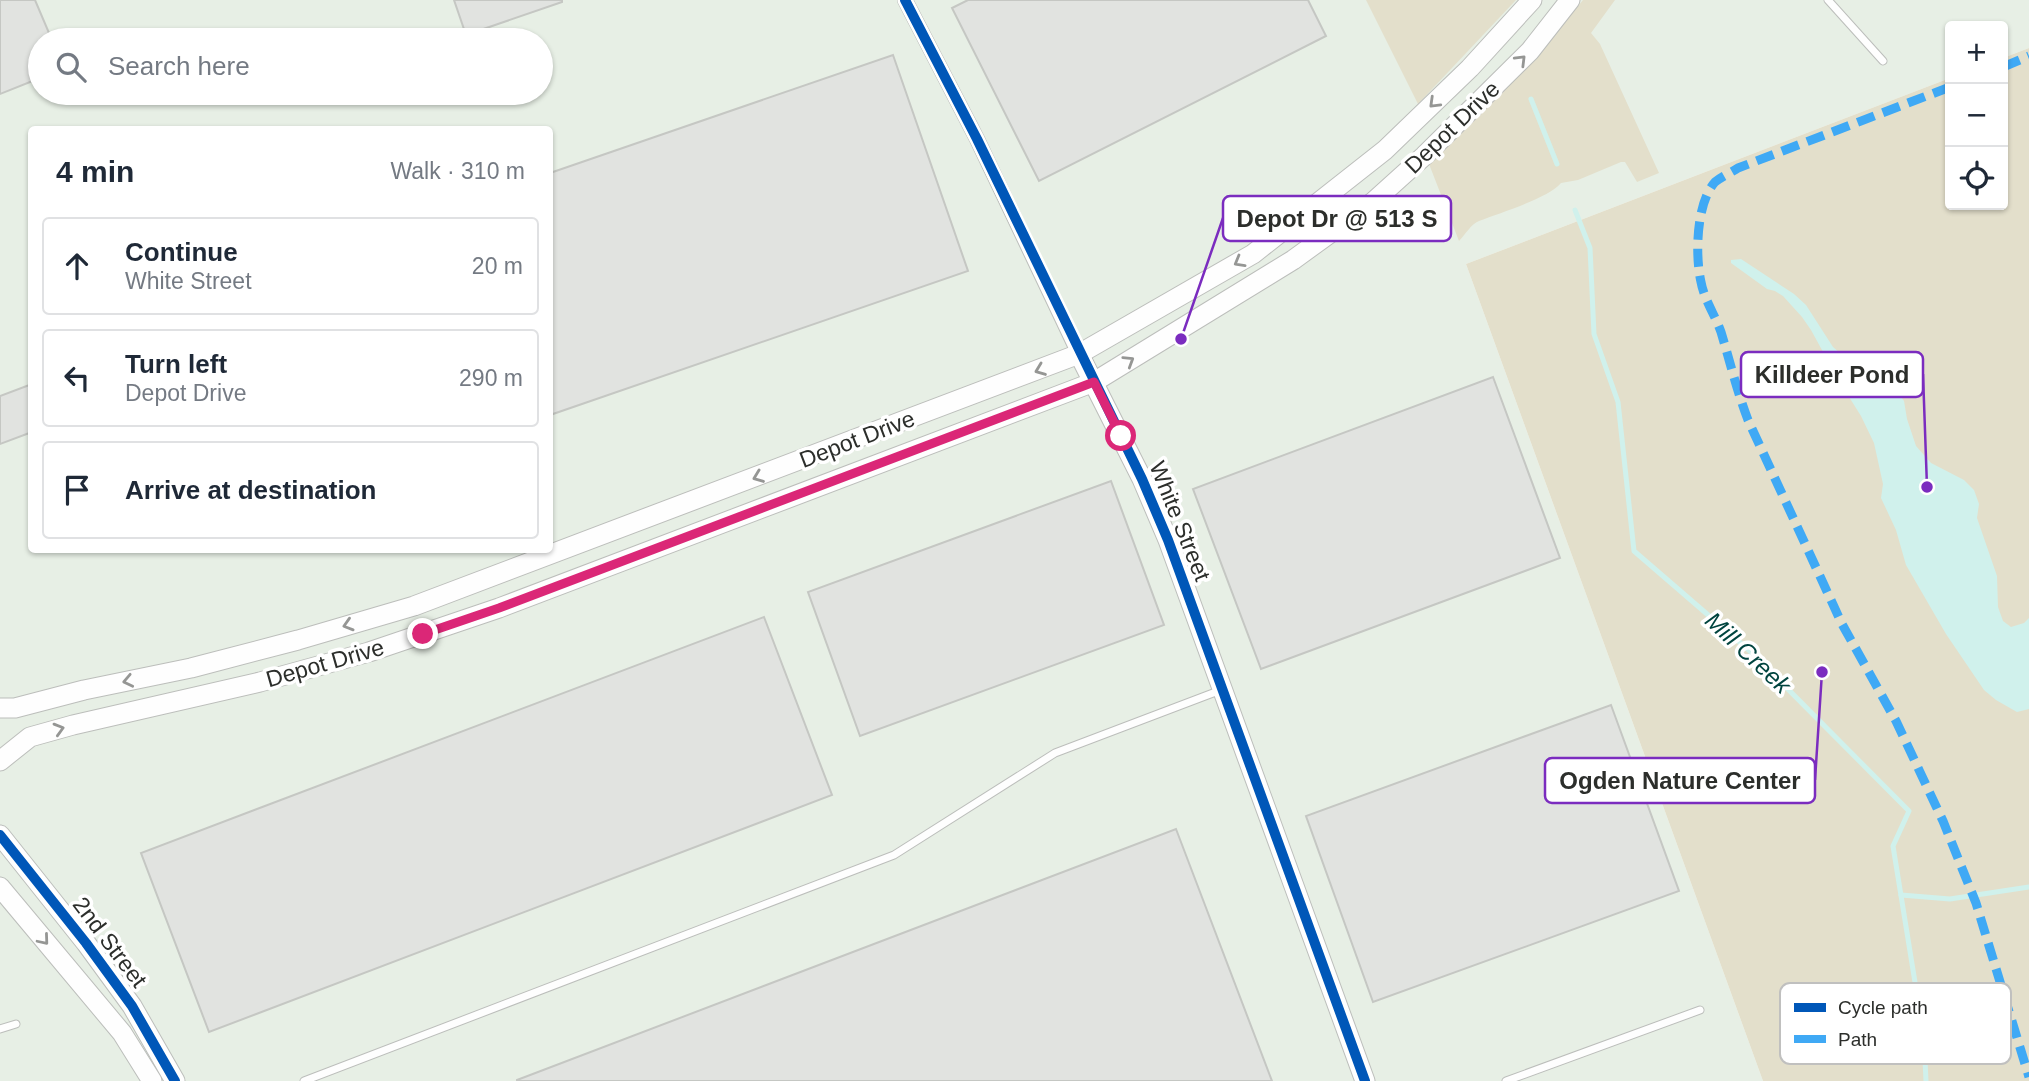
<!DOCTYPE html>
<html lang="en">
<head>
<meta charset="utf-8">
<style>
  :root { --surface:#fff; --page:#f2f2f3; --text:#1f2937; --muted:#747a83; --line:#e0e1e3 }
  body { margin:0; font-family:Arial,sans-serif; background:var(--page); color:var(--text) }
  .controls { position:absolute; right:21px; top:21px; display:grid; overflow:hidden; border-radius:7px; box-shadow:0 2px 5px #0004 }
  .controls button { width:63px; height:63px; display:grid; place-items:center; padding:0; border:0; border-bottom:2px solid var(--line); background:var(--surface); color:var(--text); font:35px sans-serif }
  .stop { position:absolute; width:21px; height:21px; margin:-16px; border:5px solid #db2777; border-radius:50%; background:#fff }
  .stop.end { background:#db2777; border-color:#fff; box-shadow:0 2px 7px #0008 }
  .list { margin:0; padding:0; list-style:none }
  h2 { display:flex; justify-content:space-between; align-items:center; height:91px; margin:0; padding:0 28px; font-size:30px }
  h2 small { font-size:23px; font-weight:400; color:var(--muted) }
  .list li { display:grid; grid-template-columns:46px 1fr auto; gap:21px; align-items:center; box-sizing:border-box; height:98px; margin:0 14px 14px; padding:0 14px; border:2px solid var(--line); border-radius:7px }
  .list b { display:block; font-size:26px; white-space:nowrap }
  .list p { margin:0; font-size:23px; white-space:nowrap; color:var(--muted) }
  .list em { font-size:23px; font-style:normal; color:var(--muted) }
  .icon { flex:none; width:38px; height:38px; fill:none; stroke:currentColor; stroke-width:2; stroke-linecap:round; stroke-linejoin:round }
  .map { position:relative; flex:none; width:2029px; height:1081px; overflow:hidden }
  .search { position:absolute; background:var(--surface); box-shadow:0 2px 5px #0004; left:28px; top:28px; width:525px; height:77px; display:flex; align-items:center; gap:18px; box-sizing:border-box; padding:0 24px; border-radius:38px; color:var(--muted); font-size:26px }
  .panel { position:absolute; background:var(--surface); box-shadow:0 2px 5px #0004; left:28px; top:126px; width:525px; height:427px; border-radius:7px }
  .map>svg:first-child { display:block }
  .built { fill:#e7efe5; fill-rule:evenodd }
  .green { fill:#e3dfcb }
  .water { fill:#d0f1ec }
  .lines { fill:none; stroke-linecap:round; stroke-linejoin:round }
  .stream { stroke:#d0f1ec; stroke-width:5 }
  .building { fill:#e1e3e0; stroke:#c5c7c3; stroke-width:2 }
  .lane-casing { stroke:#bcbebb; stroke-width:9 }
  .street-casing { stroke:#bcbebb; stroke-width:16 }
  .secondary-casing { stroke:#bcbebb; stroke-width:21 }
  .lane { stroke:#fefefe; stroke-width:7 }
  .street { stroke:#fefefe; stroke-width:14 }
  .secondary { stroke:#fefefe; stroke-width:19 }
  .quiet { stroke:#3fa9f5; stroke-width:9; stroke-dasharray:18 9; stroke-linecap:butt }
  .cycleway-casing { stroke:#fff; stroke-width:15 }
  .cycleway { stroke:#0057b8; stroke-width:10 }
  .oneway { stroke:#959694 }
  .route { stroke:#db2777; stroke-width:9 }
  .labels { text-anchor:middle; stroke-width:7; stroke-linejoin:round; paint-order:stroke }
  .street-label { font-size:23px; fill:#2c2e2b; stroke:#fff }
  .water-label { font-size:24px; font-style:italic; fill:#00443f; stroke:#fff }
  .key { fill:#fff; stroke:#c0c0bf; stroke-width:2 }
  .key-label { font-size:19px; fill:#2c2e2b }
  .leader { fill:none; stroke:#7b2cbf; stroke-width:2.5 }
  .callout-dot { fill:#7b2cbf; stroke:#fff; stroke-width:2.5 }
  .callout { fill:#fff; stroke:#7b2cbf; stroke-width:2.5 }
  .callout-label { font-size:24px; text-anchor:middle; font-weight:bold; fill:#2c2e2b }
</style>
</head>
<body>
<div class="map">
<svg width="2029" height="1081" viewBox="0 0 2029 1081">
  <rect width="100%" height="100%" fill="#f7fbf6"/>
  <path class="built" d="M0 0H2029V48L2003 58V26H1950V78L1466 264 1763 1081H0ZM40 40H541V93H40ZM32 130H550V550H32Z"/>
  <g class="green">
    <path d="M1366 0H1516L1418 104Z"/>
    <path d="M1583 0H1615L1591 33 1600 44 1659 173 1637 182 1625 162H1621L1578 180 1561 183C1549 198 1499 213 1479 221 1471 224 1465 235 1459 241L1429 164C1484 112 1536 59 1583 0Z"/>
    <path d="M2029 48V1081H1763L1466 264 1950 78V205H2003V58Z"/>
  </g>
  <path class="water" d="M1741 259 1794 294 1806 305 1833 347 1841 354 1861 360 1891 383 1904 401 1907 419 1916 446 1931 463 1964 480 1974 490 1979 504 1977 518 1997 576 1998 607 2003 621 2011 627 2024 623 2029 618V709L2017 712 1996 700 1984 690 1946 634 1906 565 1896 530 1881 498 1883 484 1874 443 1861 416 1839 381 1811 330 1802 317 1783 296 1775 291 1767 289 1731 263V260Z"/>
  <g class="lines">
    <g class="stream">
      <path d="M1531 99 1557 164"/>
      <path d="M1575 210 1590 248 1594 334 1618 402 1634 551 1751 652 1909 811 1893 846 1924 1038 1926 1081"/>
      <path d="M1901 895 1950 899 2029 887"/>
    </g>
  </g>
  <g class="building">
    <path d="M0 0H35L52 40H40V78L0 94Z"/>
    <path d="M454 0H562V2L466 35Z"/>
    <path d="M968 0H1308L1326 36 1039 181 952 8Z"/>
    <path d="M893 55 968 271 550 415V173Z"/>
    <path d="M1493 377 1560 558 1261 669 1193 489Z"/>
    <path d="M32 384V432L0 444V396Z"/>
    <path d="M1111 481 1164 625 860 736 808 592Z"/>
    <path d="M764 617 832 795 209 1032 141 853Z"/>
    <path d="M1611 705 1679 891 1373 1002 1306 816Z"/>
    <path d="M1176 829 1272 1081H517V1080Z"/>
  </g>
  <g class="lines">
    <g class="lane-casing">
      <g id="lane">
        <path d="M1828 0 1883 61"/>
        <path d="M0 1029 16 1024"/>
        <path d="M304 1081 894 855 1055 753 1221 690"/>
        <path d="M1506 1081 1700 1010"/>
      </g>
    </g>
    <g class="street-casing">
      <path id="street" d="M905 0 977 139 1079 354"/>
    </g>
    <g class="secondary-casing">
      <g id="secondary">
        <path d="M1079 354 1142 479 1168 540 1365 1081"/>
        <path d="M0 708H15L84 690 191 668 298 640 414 606 1079 354 1253 254 1385 150 1470 68 1532 0"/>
        <path d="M0 761 30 737 73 725 260 682 369 652 499 608 1094 382 1293 260 1373 202 1424 156 1530 51 1570 0"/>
        <path d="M0 835 86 943 132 1006 175 1081"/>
        <path d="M0 887 122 1033 152 1081"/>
      </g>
    </g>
    <use href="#lane" class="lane"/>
    <use href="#street" class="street"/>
    <use href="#secondary" class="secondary"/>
    <g class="quiet">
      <path d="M2003 67 2029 56"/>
      <path d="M1950 87 1738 168C1732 172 1721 177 1715 182 1696 203 1695 256 1701 282 1704 299 1715 315 1721 332 1730 362 1737 391 1748 420L1842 624 1896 721 1943 821 1976 903 2029 1077"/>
    </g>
    <g class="cycleway-casing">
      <g id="cycleway">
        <path d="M905 0 977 139 1142 479 1168 540 1365 1081"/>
        <path d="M0 835 86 943 132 1006 175 1081"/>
      </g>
    </g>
    <use href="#cycleway" class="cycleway"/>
  </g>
  <defs><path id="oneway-chevron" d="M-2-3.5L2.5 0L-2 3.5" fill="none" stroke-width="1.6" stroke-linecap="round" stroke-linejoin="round" transform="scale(1.75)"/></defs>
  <g class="oneway">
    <use href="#oneway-chevron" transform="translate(1521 60) rotate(-45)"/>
    <use href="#oneway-chevron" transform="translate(1434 103) rotate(136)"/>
    <use href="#oneway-chevron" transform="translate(1239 262) rotate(150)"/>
    <use href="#oneway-chevron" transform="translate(1129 361) rotate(-32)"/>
    <use href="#oneway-chevron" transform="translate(1040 370) rotate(159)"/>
    <use href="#oneway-chevron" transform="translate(758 477) rotate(159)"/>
    <use href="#oneway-chevron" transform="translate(348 625) rotate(163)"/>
    <use href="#oneway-chevron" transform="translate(128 681) rotate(168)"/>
    <use href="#oneway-chevron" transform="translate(59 729) rotate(-16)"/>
    <use href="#oneway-chevron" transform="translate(44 940) rotate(50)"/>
  </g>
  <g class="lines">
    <path class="route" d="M423 634 499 608 1094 382 1121 436"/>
  </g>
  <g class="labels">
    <g class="street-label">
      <text transform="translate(1452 127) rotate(-44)" y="8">Depot Drive</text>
      <text transform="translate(857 439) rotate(-21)" y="8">Depot Drive</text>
      <text transform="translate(1180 521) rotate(68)" y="8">White Street</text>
      <text transform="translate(325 663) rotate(-16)" y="8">Depot Drive</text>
      <text transform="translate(110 942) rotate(53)" y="8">2nd Street</text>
    </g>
    <g class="water-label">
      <text transform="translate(1748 653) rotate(43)" y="8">Mill Creek</text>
    </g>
  </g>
  <rect x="1780" y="983" width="231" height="81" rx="10" class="key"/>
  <rect x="1794" y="1003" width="32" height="9" fill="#0057b8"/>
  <rect x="1794" y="1035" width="32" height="8" fill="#3fa9f5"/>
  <g class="key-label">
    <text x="1838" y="1014">Cycle path</text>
    <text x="1838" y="1046">Path</text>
  </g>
  <path class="leader" d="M1181 339L1223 218M1927 487L1923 374M1822 672L1815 780"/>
  <g class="callout-dot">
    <circle cx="1181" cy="339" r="7"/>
    <circle cx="1927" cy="487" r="7"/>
    <circle cx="1822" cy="672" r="7"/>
  </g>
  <g class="callout">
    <rect x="1223" y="196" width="228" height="45" rx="7"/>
    <rect x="1741" y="352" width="182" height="45" rx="7"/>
    <rect x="1545" y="758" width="270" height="45" rx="7"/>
  </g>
  <g class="callout-label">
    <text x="1337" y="227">Depot Dr @ 513 S</text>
    <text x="1832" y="383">Killdeer Pond</text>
    <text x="1680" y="789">Ogden Nature Center</text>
  </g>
</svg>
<div class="controls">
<button>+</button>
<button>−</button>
<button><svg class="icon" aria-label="locate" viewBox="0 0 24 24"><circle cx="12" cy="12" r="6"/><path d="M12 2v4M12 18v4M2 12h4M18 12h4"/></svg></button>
</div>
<div class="stop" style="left:1121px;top:436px"></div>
<div class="stop end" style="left:423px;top:634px"></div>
<div class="search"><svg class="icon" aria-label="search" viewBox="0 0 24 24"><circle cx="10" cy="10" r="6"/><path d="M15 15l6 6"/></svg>Search here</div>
<section class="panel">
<h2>4 min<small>Walk · 310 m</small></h2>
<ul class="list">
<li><svg class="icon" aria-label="ahead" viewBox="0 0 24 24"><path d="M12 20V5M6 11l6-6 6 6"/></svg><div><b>Continue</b><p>White Street</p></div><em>20 m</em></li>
<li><svg class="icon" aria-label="left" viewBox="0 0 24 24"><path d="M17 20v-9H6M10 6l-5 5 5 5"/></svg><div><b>Turn left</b><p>Depot Drive</p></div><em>290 m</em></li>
<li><svg class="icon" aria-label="arrive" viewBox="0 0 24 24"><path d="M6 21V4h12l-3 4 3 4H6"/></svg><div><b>Arrive at destination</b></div></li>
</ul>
</section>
</div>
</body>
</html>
